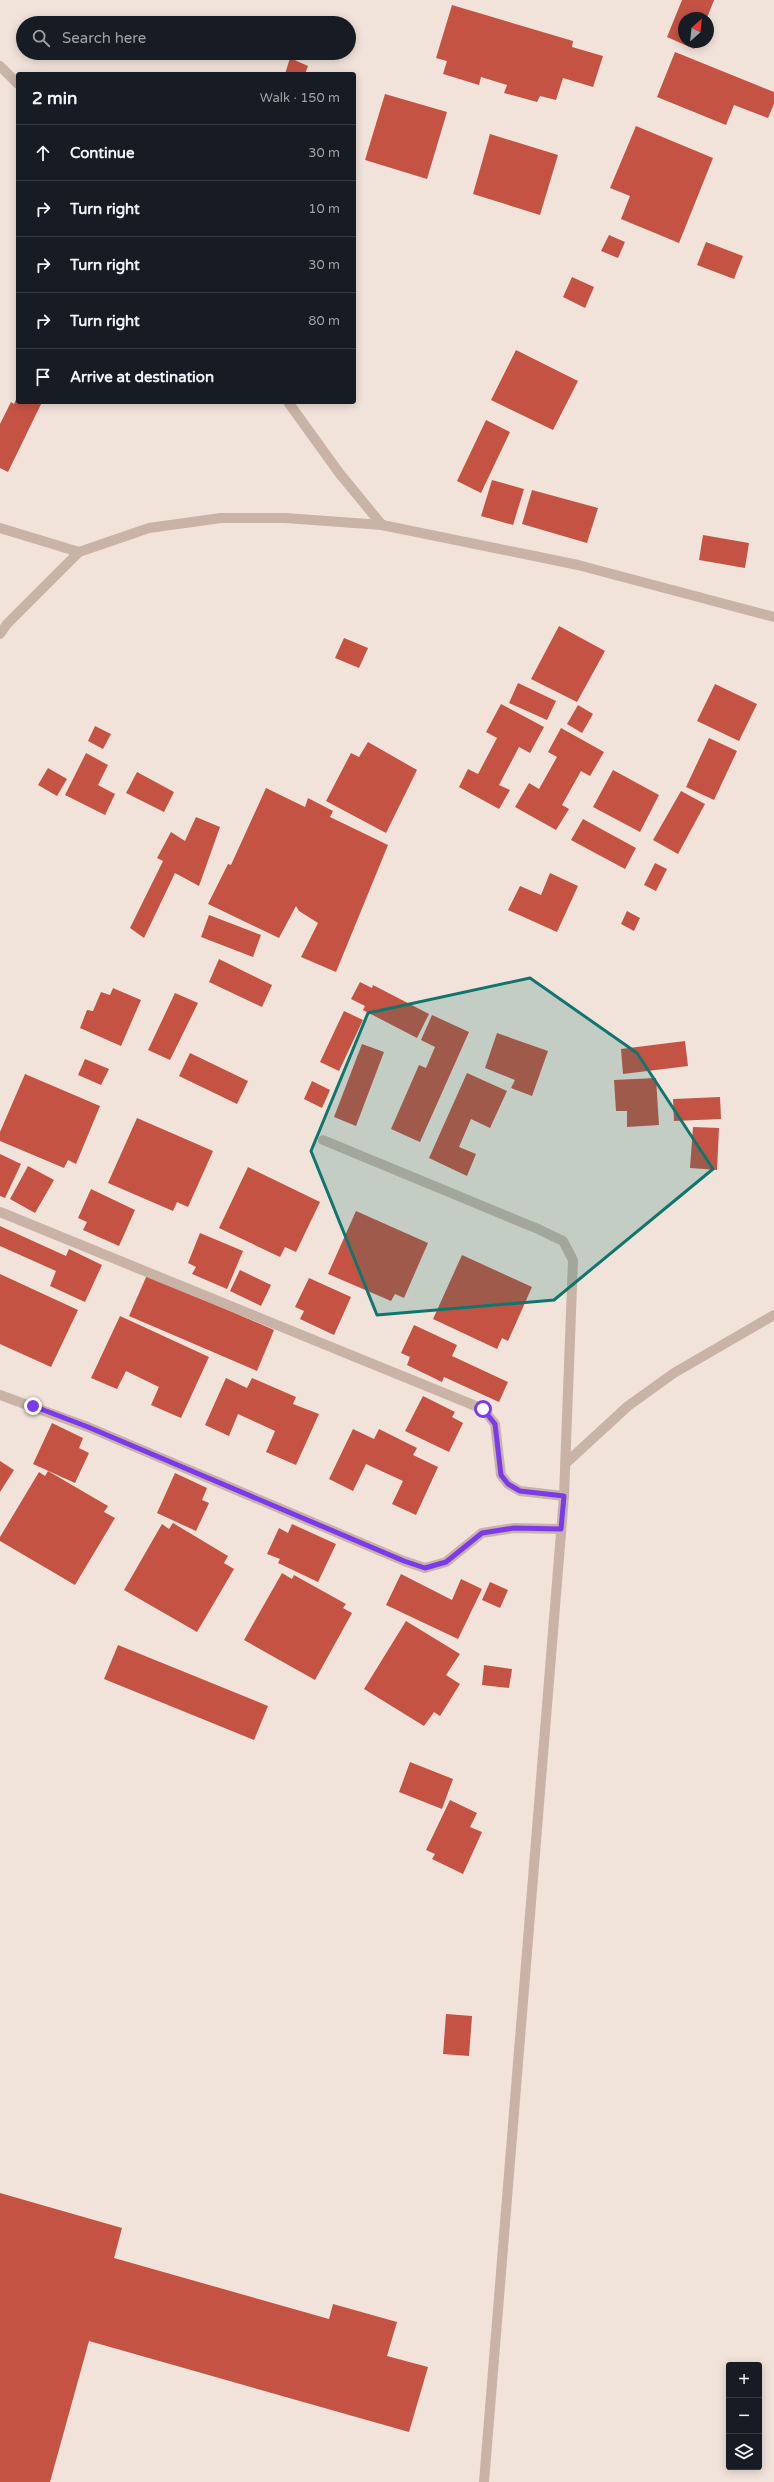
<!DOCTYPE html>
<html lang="en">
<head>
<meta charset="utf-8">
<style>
  :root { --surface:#171b24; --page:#20242c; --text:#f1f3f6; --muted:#9ea1a6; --line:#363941 }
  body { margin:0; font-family:"Varela Round",sans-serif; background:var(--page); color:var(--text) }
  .controls { position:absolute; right:12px; bottom:12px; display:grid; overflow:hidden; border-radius:4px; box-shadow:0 2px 10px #0003 }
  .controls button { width:36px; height:36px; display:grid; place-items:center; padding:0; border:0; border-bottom:1px solid var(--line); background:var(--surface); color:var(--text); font:20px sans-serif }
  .compass { position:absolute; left:678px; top:12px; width:36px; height:36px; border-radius:50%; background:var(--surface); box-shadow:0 2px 10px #0003; rotate:27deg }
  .stop { position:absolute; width:12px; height:12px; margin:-9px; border:3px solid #7c3aed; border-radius:50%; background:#fff }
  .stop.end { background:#7c3aed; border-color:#fff; box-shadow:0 1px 4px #0008 }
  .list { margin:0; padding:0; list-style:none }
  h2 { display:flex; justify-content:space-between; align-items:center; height:52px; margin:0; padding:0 16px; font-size:17px }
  h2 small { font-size:13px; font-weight:400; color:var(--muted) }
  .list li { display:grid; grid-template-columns:26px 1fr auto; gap:12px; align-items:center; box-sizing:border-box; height:56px; padding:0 16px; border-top:1px solid var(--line) }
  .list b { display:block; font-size:15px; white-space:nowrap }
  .list em { font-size:13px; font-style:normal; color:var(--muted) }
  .icon { flex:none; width:22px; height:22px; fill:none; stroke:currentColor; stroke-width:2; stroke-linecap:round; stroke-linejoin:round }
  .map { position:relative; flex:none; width:774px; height:2482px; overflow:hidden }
  .search { position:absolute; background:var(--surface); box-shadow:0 2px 10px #0003; left:16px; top:16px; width:340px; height:44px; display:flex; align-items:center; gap:10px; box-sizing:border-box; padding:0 14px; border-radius:22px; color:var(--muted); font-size:15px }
  .panel { position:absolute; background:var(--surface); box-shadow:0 2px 10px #0003; left:16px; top:72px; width:340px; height:332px; border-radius:4px }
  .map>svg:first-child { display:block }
  .building { fill:#c55344 }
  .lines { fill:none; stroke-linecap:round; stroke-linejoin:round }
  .minor { stroke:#c9b2a6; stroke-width:10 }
  .route { stroke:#7c3aed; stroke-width:5 }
  .marked { fill:#0f766e; fill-opacity:0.2; stroke:#0f766e; stroke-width:3; stroke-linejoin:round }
</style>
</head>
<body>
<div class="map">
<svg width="774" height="2482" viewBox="0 0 774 2482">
  <rect width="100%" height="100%" fill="#f1e3da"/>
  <g class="building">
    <path d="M682 0H714L707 18H684V42H697L694 49 667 37Z"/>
    <path d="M452 5 573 41 572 47 603 56 593 87 563 78 556 100 540 96 537 102 504 93 507 85 481 77 479 85 443 74 447 61 436 58Z"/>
    <path d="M675 52 774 92V104L768 118 734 105 726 125 657 97Z"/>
    <path d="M290 58 308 66 305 74H285Z"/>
    <path d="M385 94 447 112 427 179 365 160Z"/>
    <path d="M636 126 713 158 679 243 621 219 630 196 610 188Z"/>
    <path d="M490 134 558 155 540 215 473 194Z"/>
    <path d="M609 235 625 242 618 258 601 251Z"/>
    <path d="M706 242 743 256 734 279 697 265Z"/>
    <path d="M572 277 594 287 585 308 563 297Z"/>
    <path d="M516 350 578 381 553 430 491 400Z"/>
    <path d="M18 395V402H42L8 472 0 468V424L11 402 14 404Z"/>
    <path d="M486 420 510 432 481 493 457 481Z"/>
    <path d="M492 480 524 489 513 525 481 516Z"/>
    <path d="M532 490 598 508 587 543 522 524Z"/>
    <path d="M703 535 749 543 745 568 699 560Z"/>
    <path d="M559 626 605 651 577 702 531 679Z"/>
    <path d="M344 638 368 648 359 668 335 658Z"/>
    <path d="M518 683 556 701 547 720 509 703Z"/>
    <path d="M715 684 757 704 739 741 697 721Z"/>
    <path d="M501 704 544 727 530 753 519 747 499 785 510 790 499 809 459 787 468 769 478 774 497 738 486 732Z"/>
    <path d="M578 705 593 714 582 733 567 724Z"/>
    <path d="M95 726 111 734 103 749 88 741Z"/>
    <path d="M561 728 604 752 590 776 581 771 562 805 569 809 556 830 515 807 529 783 539 789 557 757 548 752Z"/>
    <path d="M709 738 737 751 714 800 686 787Z"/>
    <path d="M368 742 417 770 386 833 326 801 351 753 359 757Z"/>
    <path d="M86 753 108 765 98 785 115 794 105 815 65 795Z"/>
    <path d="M48 768 67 779 57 796 38 785Z"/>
    <path d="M613 770 659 795 640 832 593 807Z"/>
    <path d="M137 772 174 792 164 812 126 793Z"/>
    <path d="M266 788 305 807 308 798 333 811 330 817 388 845 336 972 301 957 318 923 299 911 296 906 279 938 208 904 228 864 231 865Z"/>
    <path d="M681 791 705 804 678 854 653 840Z"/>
    <path d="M196 817 220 827 199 886 175 873 144 938 130 928 163 861 157 858 171 832 185 841Z"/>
    <path d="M583 819 636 848 625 869 571 840Z"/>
    <path d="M655 863 667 869 656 891 644 885Z"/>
    <path d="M550 873 578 886 557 932 508 910 520 886 541 895Z"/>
    <path d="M627 911 640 918 634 931 621 924Z"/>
    <path d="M209 915 261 935 253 957 201 937Z"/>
    <path d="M219 959 272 985 262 1007 209 982Z"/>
    <path d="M360 982 372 988 373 985 429 1014 417 1038 363 1010 365 1006 351 999Z"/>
    <path d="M113 988 141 1000 121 1046 80 1028 87 1010 93 1011 101 992 110 995Z"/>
    <path d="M175 993 198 1003 170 1060 148 1050Z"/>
    <path d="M344 1011 363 1020 339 1071 320 1062Z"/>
    <path d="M432 1015 469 1032 420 1142 391 1129 419 1065 426 1068 435 1047 421 1040Z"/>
    <path d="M497 1033 548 1051 532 1096 511 1088 515 1080 485 1068Z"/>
    <path d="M685 1041 688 1066 623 1074 621 1049Z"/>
    <path d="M362 1044 384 1052 356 1126 334 1117Z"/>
    <path d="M190 1053 248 1081 237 1104 179 1076Z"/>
    <path d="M85 1059 109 1069 101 1085 78 1075Z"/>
    <path d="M467 1073 507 1091 490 1128 471 1119 459 1147 476 1154 467 1176 429 1158Z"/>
    <path d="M25 1074 100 1106 76 1164 68 1160 64 1168 0 1141V1132Z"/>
    <path d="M656 1078 659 1125 627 1127V1111H616L614 1080Z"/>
    <path d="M312 1081 330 1090 322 1108 304 1099Z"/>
    <path d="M720 1097 721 1119 674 1121 673 1099Z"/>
    <path d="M137 1118 213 1151 188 1207 177 1202 173 1211 108 1183Z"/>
    <path d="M693 1127 719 1128 717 1170 690 1168Z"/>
    <path d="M0 1154 21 1164 5 1198 0 1196Z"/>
    <path d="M28 1166 54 1180 35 1213 10 1199Z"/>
    <path d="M248 1167 320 1202 296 1252 285 1247 280 1257 219 1228Z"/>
    <path d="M91 1189 135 1210 119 1246 83 1230 87 1222 78 1218Z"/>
    <path d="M356 1211 428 1243 404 1298 395 1294 391 1301 328 1274Z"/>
    <path d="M0 1226 66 1256 69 1249 102 1265 85 1302 50 1286 56 1271 0 1246Z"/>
    <path d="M200 1233 243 1251 227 1289 192 1274 196 1267 188 1263Z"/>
    <path d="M462 1255 532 1287 508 1341 502 1338 497 1349 433 1319Z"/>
    <path d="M240 1270 271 1285 261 1306 230 1291Z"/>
    <path d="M0 1274 78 1310 51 1367 0 1344Z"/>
    <path d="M147 1275 274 1330 257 1371 129 1316Z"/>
    <path d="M309 1278 351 1297 334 1335 300 1319 304 1311 295 1307Z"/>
    <path d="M120 1316 209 1357 181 1418 151 1405 159 1387 126 1371 117 1389 91 1378Z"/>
    <path d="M414 1325 457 1345 452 1356 508 1382 499 1402 444 1377 442 1382 407 1365 410 1357 401 1353Z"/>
    <path d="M226 1378 247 1388 252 1378 296 1397 293 1404 319 1414 296 1465 266 1452 275 1431 238 1414 229 1436 205 1425Z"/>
    <path d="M423 1396 455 1412 452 1417 463 1423 449 1452 405 1431Z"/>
    <path d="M52 1423 83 1438 79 1448 89 1453 75 1483 33 1464Z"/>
    <path d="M353 1429 374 1439 379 1429 417 1448 413 1455 438 1467 416 1515 392 1504 403 1481 366 1464 353 1491 329 1479Z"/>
    <path d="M0 1461 14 1470 0 1492Z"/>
    <path d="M48 1471 108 1506 104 1512 115 1518 75 1585 0 1541V1537L39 1472 45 1476Z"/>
    <path d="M175 1473 207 1488 202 1500 209 1503 196 1531 157 1513Z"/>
    <path d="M173 1523 228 1556 224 1563 234 1569 197 1632 124 1590 162 1524 169 1529Z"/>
    <path d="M292 1524 336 1544 318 1582 278 1563 280 1559 267 1554 279 1528 288 1533Z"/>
    <path d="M282 1573 292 1579 294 1575 346 1604 343 1608 352 1613 315 1680 244 1640Z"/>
    <path d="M401 1574 452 1600 461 1579 482 1589 458 1639 386 1605Z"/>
    <path d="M490 1582 508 1590 500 1608 482 1600Z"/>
    <path d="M406 1621 460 1654 446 1675 460 1684 440 1716 434 1712 424 1726 364 1689Z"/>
    <path d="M118 1645 268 1706 254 1740 104 1679Z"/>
    <path d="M484 1665 512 1669 509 1688 482 1685Z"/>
    <path d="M410 1762 453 1779 442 1809 399 1792Z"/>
    <path d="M450 1800 477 1813 470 1827 482 1832 463 1874 432 1859 435 1854 426 1850Z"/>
    <path d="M446 2014 472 2016 469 2056 443 2054Z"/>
    <path d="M0 2193 122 2228 114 2258 329 2319 333 2304 397 2322 387 2356 428 2367 409 2432 89 2341 50 2482H0Z"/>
  </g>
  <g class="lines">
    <g class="minor">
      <path d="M0 66 18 84"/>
      <path d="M288 402 340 474 382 525"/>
      <path d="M0 528 79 552"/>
      <path d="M0 634 7 624 79 552 149 528 221 518H285L382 525 578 565 774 617"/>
      <path d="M323 1140 538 1229 563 1241 573 1260 564 1496 484 2482"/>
      <path d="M0 1212 483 1409 495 1424 501 1475 508 1484 520 1491 564 1496"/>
      <path d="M0 1395 88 1427 404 1561 425 1568 446 1562 482 1533 514 1528 561 1529"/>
      <path d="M566 1463 628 1406 674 1373 774 1315"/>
    </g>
  </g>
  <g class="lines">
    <path class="route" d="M33 1406 88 1427 404 1561 425 1568 446 1562 482 1533 514 1528 561 1529 564 1496 520 1491 508 1484 501 1475 495 1424 483 1409"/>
  </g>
  <path class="marked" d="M530 978 637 1053 713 1169 554 1300 377 1315 311 1151 368 1013Z"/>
</svg>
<div class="controls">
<button>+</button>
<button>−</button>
<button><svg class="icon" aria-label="layers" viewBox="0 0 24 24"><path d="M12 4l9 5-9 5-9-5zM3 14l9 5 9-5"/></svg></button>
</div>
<svg class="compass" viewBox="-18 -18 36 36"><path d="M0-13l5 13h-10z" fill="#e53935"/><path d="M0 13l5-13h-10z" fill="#9ea1a6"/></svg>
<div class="stop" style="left:483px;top:1409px"></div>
<div class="stop end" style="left:33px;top:1406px"></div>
<div class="search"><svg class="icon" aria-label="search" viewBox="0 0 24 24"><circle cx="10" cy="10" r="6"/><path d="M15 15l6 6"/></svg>Search here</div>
<section class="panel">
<h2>2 min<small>Walk · 150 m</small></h2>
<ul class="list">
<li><svg class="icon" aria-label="ahead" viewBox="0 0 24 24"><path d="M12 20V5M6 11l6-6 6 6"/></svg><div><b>Continue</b></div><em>30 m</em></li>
<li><svg class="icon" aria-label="right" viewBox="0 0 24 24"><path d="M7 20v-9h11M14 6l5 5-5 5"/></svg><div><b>Turn right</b></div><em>10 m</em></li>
<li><svg class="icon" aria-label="right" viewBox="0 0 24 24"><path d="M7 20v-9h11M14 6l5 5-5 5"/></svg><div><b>Turn right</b></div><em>30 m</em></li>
<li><svg class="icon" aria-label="right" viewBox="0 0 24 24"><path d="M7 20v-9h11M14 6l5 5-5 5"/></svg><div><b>Turn right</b></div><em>80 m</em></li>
<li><svg class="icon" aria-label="arrive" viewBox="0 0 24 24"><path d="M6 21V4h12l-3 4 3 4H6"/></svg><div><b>Arrive at destination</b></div></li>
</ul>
</section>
</div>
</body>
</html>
